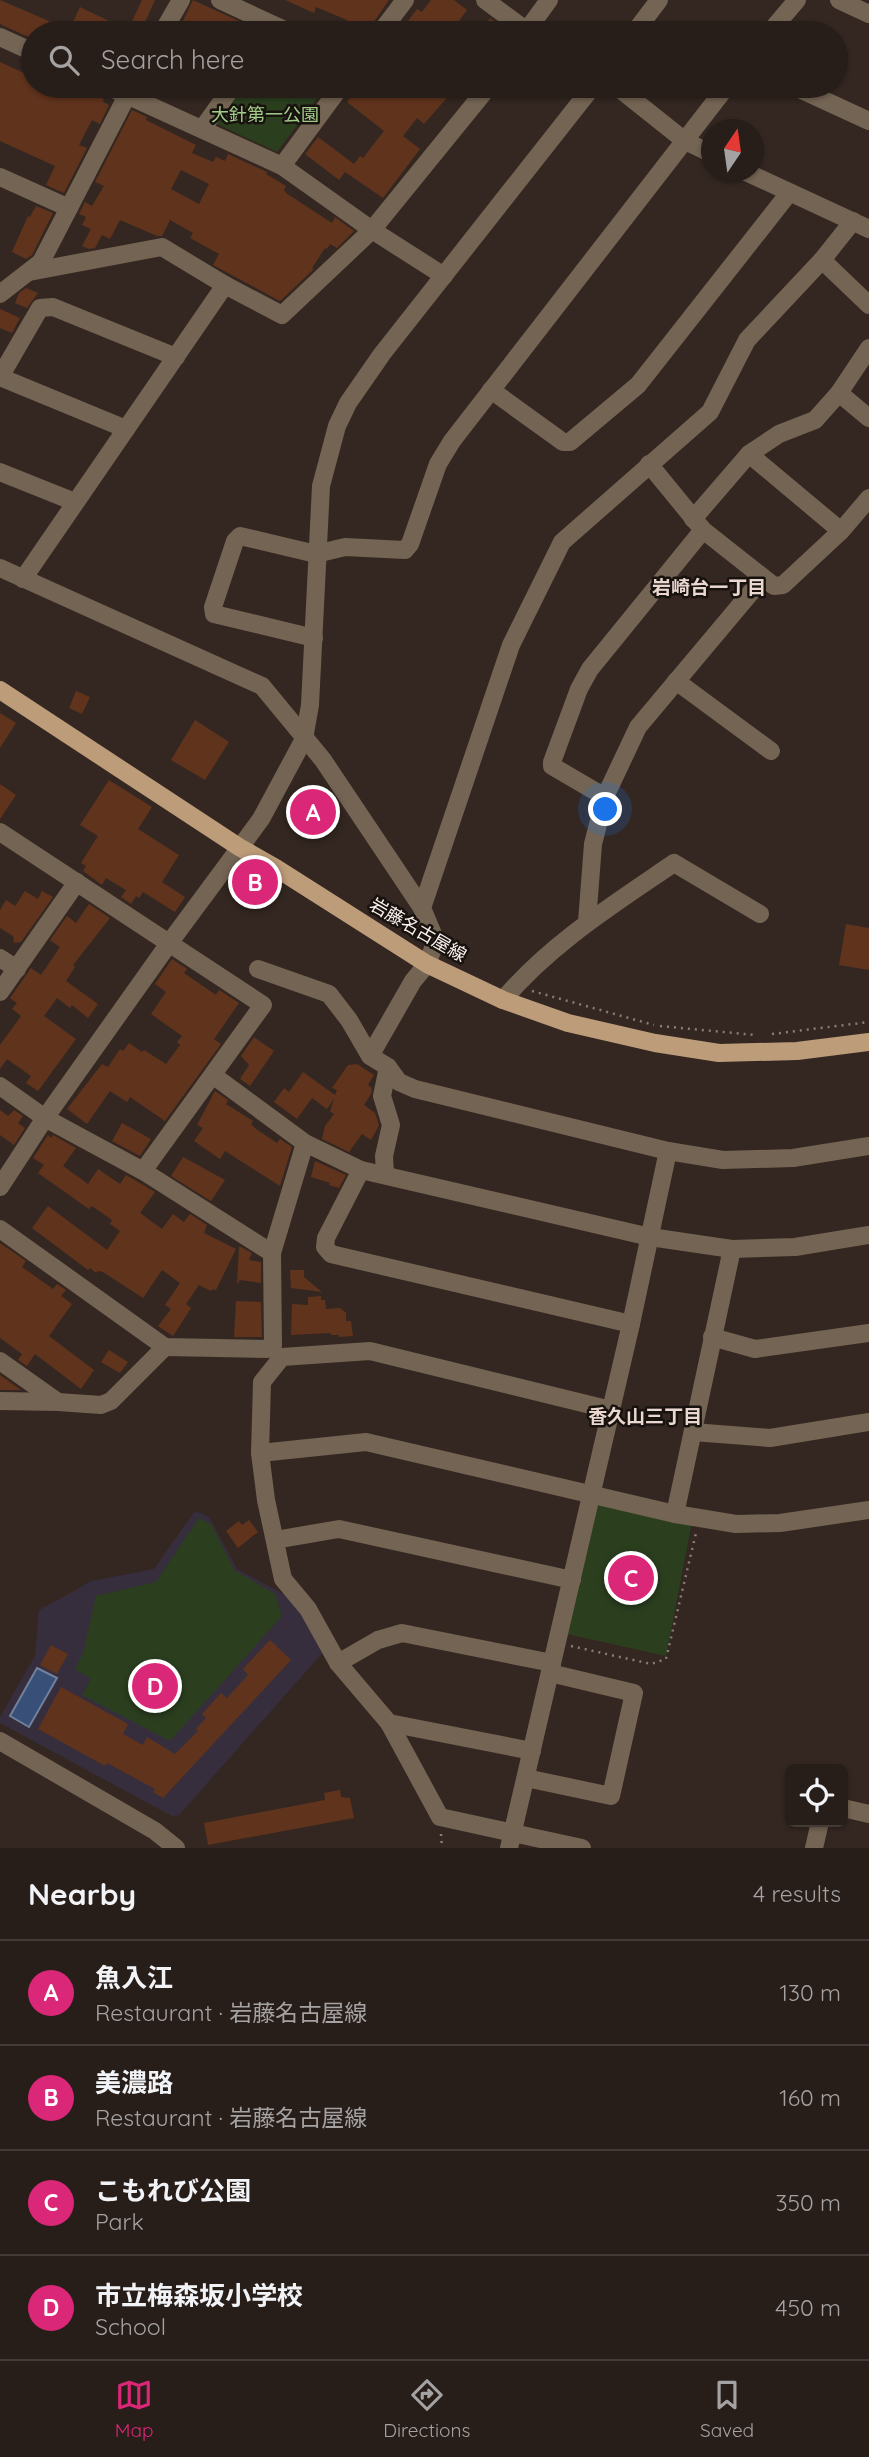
<!DOCTYPE html>
<html lang="en">
<head>
<meta charset="utf-8">
<style>
  :root { --surface:#271d19; --page:#332a26; --text:#f1f3f6; --muted:#a4a2a2; --line:#433b38; --accent:#db2777 }
  body { margin:0; font-family:Quicksand,"Noto Sans JP",sans-serif; background:var(--page); color:var(--text) }
  .controls { position:absolute; right:21px; bottom:21px; display:grid; overflow:hidden; border-radius:10px; box-shadow:0 2px 5px #0004 }
  .controls button { width:63px; height:63px; display:grid; place-items:center; padding:0; border:0; border-bottom:2px solid var(--line); background:var(--surface); color:var(--text); font:35px sans-serif }
  .compass { position:absolute; left:701px; top:119px; width:63px; height:63px; border-radius:50%; background:var(--surface); box-shadow:0 2px 5px #0004; rotate:13deg }
  .you { position:absolute; left:606px; top:810px; width:24px; height:24px; margin:-18px; border:5px solid #fff; border-radius:50%; background:#1a73e8; box-shadow:0 0 0 10px #1a73e833 }
  .badge { display:grid; place-items:center; width:46px; height:46px; border-radius:50%; background:var(--accent); color:#fff; font-size:23px; font-weight:700 }
  .pin { position:absolute; translate:-50% -50%; border:4px solid #fff; box-shadow:0 2px 7px #0006 }
  .list { margin:0; padding:0; list-style:none }
  h2 { display:flex; justify-content:space-between; align-items:center; height:91px; margin:0; padding:0 28px; font-size:30px }
  h2 small { font-size:23px; font-weight:400; color:var(--muted) }
  .list li { display:grid; grid-template-columns:46px 1fr auto; gap:21px; align-items:center; box-sizing:border-box; height:105px; padding:0 28px; border-top:2px solid var(--line) }
  .list b { display:block; font-size:26px; white-space:nowrap }
  .list p { margin:0; font-size:23px; white-space:nowrap; color:var(--muted) }
  .list em { font-size:23px; font-style:normal; color:var(--muted) }
  .icon { flex:none; width:38px; height:38px; fill:none; stroke:currentColor; stroke-width:2; stroke-linecap:round; stroke-linejoin:round }
  .map { position:relative; flex:none; width:869px; height:1848px; overflow:hidden }
  .search { position:absolute; background:var(--surface); box-shadow:0 2px 5px #0004; left:21px; right:21px; top:21px; height:77px; display:flex; align-items:center; gap:18px; box-sizing:border-box; padding:0 24px; border-radius:38px; color:var(--muted); font-size:26px }
  .sheet { height:511px; background:var(--surface) }
  nav { display:flex; justify-content:space-around; align-items:center; box-sizing:border-box; height:98px; border-top:2px solid var(--line); background:var(--surface); font-size:19px; color:var(--muted) }
  nav a { display:grid; justify-items:center; gap:4px }
  nav .on { color:var(--accent) }
  .map>svg:first-child { display:block }
  .education { fill:#372e3d }
  .green { fill:#2b3f1f }
  .water { fill:#385078; stroke:#72809b; stroke-width:2 }
  .building { fill:#60331d; fill-rule:evenodd }
  .lines { fill:none; stroke-linecap:round; stroke-linejoin:round }
  .path { stroke:#887d77; stroke-width:2.5; stroke-dasharray:2 5; stroke-linecap:butt }
  .minor { stroke:#746453; stroke-width:18 }
  .major { stroke:#bd9c79; stroke-width:18 }
  .labels { text-anchor:middle; stroke-width:5; stroke-linejoin:round; paint-order:stroke }
  .park-label { font-size:18px; fill:#a2cd89; stroke:#18120f }
  .street-label { font-size:18px; fill:#fbf1ed; stroke:#18120f }
  .neighbourhood-label { font-size:19px; font-weight:bold; fill:#ead7d0; stroke:#18120f }
</style>
</head>
<body>
<div class="map">
<svg width="869" height="1848" viewBox="0 0 869 1848">
  <rect width="100%" height="100%" fill="#342721"/>
  <path class="education" d="M195 1511 209 1517 237 1569 289 1597 300 1610 324 1651 179 1815 172 1816 0 1723V1717L35 1656 39 1610 92 1581 154 1569Z"/>
  <g class="green">
    <path d="M239 86H326L277 152 213 122Z"/>
    <path d="M598 1501 692 1522 666 1656 567 1634Z"/>
    <path d="M199 1518 211 1524 234 1570 275 1594 282 1616 170 1741 82 1695 91 1679 75 1669 83 1653 96 1596 156 1582Z"/>
  </g>
  <path class="water" d="M37 1668 57 1678 29 1727 10 1716Z"/>
  <g class="building">
    <path d="M0 0 49 21 43 33H33V39L0 24Z"/>
    <path d="M142 0H155L140 33H68L80 7 128 30Z"/>
    <path d="M193 0 243 23 238 33H204L182 23Z"/>
    <path d="M285 0H389L371 26 369 33H361L345 26 347 20 316 7 314 13Z"/>
    <path d="M431 0H454L467 10 453 29 445 22 436 33H399L417 9 422 12Z"/>
    <path d="M490 18 511 33H479Z"/>
    <path d="M0 62 33 77V86H55L63 90 65 86H86L97 90 95 95 104 99 103 102 109 105 100 124 92 120 79 145 87 148 64 193 46 185 55 166 0 141Z"/>
    <path d="M183 86H219L211 98Z"/>
    <path d="M359 86H442L451 93 424 124 417 118 403 136 420 149 383 198 345 172 339 180 305 154 318 137 354 164 360 156 363 158 384 131 347 102Z"/>
    <path d="M132 110 147 117 146 120 196 145 192 153 213 162 216 157 225 161 228 154 267 172 266 174 286 186 284 190 286 193 332 223 335 217 354 231 337 248 330 244 327 249 325 248 312 268 314 269 280 301 213 265 219 254 190 238 193 233 170 220 162 236H157L120 220 110 239 102 235 95 248 89 249 82 246 91 229 82 225 86 217 79 214 85 202 92 206 104 186 95 182ZM181 170 209 184 199 204 171 189Z"/>
    <path d="M36 206 53 213 32 255 26 259 12 252 28 216 30 217Z"/>
    <path d="M26 288 38 293 27 308 15 303 19 293Z"/>
    <path d="M0 309 20 318 12 333 0 328Z"/>
    <path d="M76 691 90 697 82 714 69 708Z"/>
    <path d="M0 713 16 723 0 748Z"/>
    <path d="M195 720 229 742 205 780 171 760Z"/>
    <path d="M109 780 152 807 138 829 179 855 162 882 185 897 175 912 143 892 139 898 136 896 131 904 121 897 126 890 106 878 102 885 83 871 86 866 81 863 98 836 80 825Z"/>
    <path d="M0 784 16 795 0 819Z"/>
    <path d="M241 868 262 881 259 900 230 880Z"/>
    <path d="M25 891 38 899 42 891 53 897 21 942 14 943 13 936 0 928V910L6 900 15 906Z"/>
    <path d="M89 904 110 918 73 965 75 967 66 981 98 1004 88 1018 72 1005 70 1008 57 998 44 1016 76 1039 38 1091 26 1083 31 1076 7 1059 0 1069V1045L21 1016 12 1009 17 1003 10 998 31 968 41 975 60 947 50 940 67 916 76 923Z"/>
    <path d="M846 924 869 928V970L839 965Z"/>
    <path d="M172 959 187 969 184 973 216 995 219 990 239 1003 214 1039 221 1044 165 1121 130 1097 127 1102 110 1091 87 1124 67 1109 102 1064 108 1067 120 1049 123 1051 129 1043 142 1052 144 1050 166 1064 180 1045 177 1042 182 1036 151 1014 166 992 155 984Z"/>
    <path d="M254 1037 274 1051 250 1086 240 1079 249 1065 241 1056Z"/>
    <path d="M357 1064 374 1075 368 1085 372 1088 371 1094 364 1105 375 1113 379 1125 371 1140 362 1134 349 1152 322 1139 325 1126 334 1114 330 1111 334 1099 327 1109 312 1098 297 1119 274 1102 284 1088 289 1092 303 1072 335 1095 337 1090 332 1088 348 1065Z"/>
    <path d="M215 1091 228 1100 226 1104 253 1121 251 1124 256 1129 277 1143 280 1139 292 1147 280 1186 225 1151 220 1159 194 1141 203 1128 197 1125Z"/>
    <path d="M0 1110 8 1116 14 1110 23 1116 18 1123 25 1128 14 1145 0 1135Z"/>
    <path d="M122 1123 151 1139 140 1156 112 1141Z"/>
    <path d="M48 1135 51 1138 53 1135 76 1148 63 1166 88 1184 98 1169 120 1184 126 1175 155 1192 140 1213 162 1229 173 1214 184 1222 190 1214 207 1225 204 1233 236 1249 216 1290 212 1289 211 1291 199 1285 186 1304 191 1308 173 1336 158 1326 171 1309 165 1305 180 1283 162 1270 143 1298 103 1272 98 1271 96 1273 90 1268 88 1270 32 1228 48 1206 107 1250 120 1231 110 1224 112 1220 92 1206 89 1209 38 1173 44 1165 33 1158Z"/>
    <path d="M183 1157 225 1180 211 1201 171 1176Z"/>
    <path d="M315 1161 346 1175 339 1188 329 1185 330 1183 311 1177Z"/>
    <path d="M0 1243 26 1261 22 1267 53 1289 57 1284 66 1290 61 1296 72 1304 49 1336 94 1370 81 1389 35 1354 27 1366 18 1360 22 1354 0 1338Z"/>
    <path d="M239 1246 252 1253 249 1260 261 1262V1283L240 1280 237 1284Z"/>
    <path d="M290 1270H304V1277L322 1292 291 1288Z"/>
    <path d="M321 1296V1300H325L326 1309 340 1308 346 1313V1321H351L353 1336 339 1337V1335H331V1333L291 1335 292 1304 308 1305V1297Z"/>
    <path d="M236 1301 261 1302 262 1337H234Z"/>
    <path d="M109 1350 128 1362 120 1373 101 1362Z"/>
    <path d="M0 1375 21 1390H0Z"/>
    <path d="M249 1520 258 1532 238 1548 226 1531 239 1521 242 1525Z"/>
    <path d="M270 1640 291 1660 163 1798 153 1792 155 1789 107 1763 105 1766 38 1729 61 1687 128 1724 123 1734 143 1745 147 1737 175 1754 198 1731 196 1729 206 1718 202 1714 221 1693 227 1698 248 1675 243 1669Z"/>
    <path d="M51 1645 68 1654 57 1674 40 1665Z"/>
    <path d="M340 1790 341 1797 350 1798 354 1818 208 1845 204 1823 325 1800 324 1793Z"/>
  </g>
  <g class="lines">
    <g class="path">
      <path d="M532 991 654 1025"/>
      <path d="M660 1026 755 1035"/>
      <path d="M772 1034 869 1022"/>
      <path d="M571 1646 651 1664 666 1659 696 1533"/>
      <path d="M441 1834 442 1848"/>
    </g>
    <g class="minor">
      <path d="M220 0 291 33"/>
      <path d="M485 0 527 31"/>
      <path d="M839 0 869 14"/>
      <path d="M162 33 181 0"/>
      <path d="M380 33 405 0"/>
      <path d="M525 33 549 0"/>
      <path d="M634 33 659 0"/>
      <path d="M769 33 797 0"/>
      <path d="M0 37 33 52"/>
      <path d="M107 86 282 166 372 230 444 276"/>
      <path d="M616 86 685 141 712 154"/>
      <path d="M793 86 869 121"/>
      <path d="M202 129 233 86"/>
      <path d="M282 166 341 86"/>
      <path d="M746 172 869 229"/>
      <path d="M0 177 69 208"/>
      <path d="M822 260 869 305"/>
      <path d="M29 272 162 247 225 285 282 315 372 230 489 86"/>
      <path d="M0 294 41 262 132 86"/>
      <path d="M491 390 563 442H570L638 385 789 193"/>
      <path d="M839 393 869 418"/>
      <path d="M126 429 0 377 40 308 53 307 176 357"/>
      <path d="M749 454 841 531"/>
      <path d="M649 464 703 530 774 586 783 585 841 531 869 498"/>
      <path d="M0 472 75 502"/>
      <path d="M693 519 749 454 779 434 815 420 839 393 869 348"/>
      <path d="M0 568 262 686 323 760 422 908"/>
      <path d="M23 579 225 285"/>
      <path d="M314 638 214 614 213 607 235 541 240 536 316 554 345 547 405 550 410 544 438 464 452 441 727 86"/>
      <path d="M676 681 771 751"/>
      <path d="M605 797 552 766V762L579 689 590 669 703 530"/>
      <path d="M0 832 263 1005 143 1171"/>
      <path d="M587 922 593 844 605 797 638 727 763 578"/>
      <path d="M0 958 17 969"/>
      <path d="M258 969 329 994 349 1020 370 1056 388 1067 399 1082 415 1089 668 1151 723 1160 793 1158 869 1146"/>
      <path d="M0 992 77 882"/>
      <path d="M503 1000C550 944 614 904 674 863L760 914"/>
      <path d="M370 1056 413 981 427 964 436 941 422 908 511 645 562 542 710 412 747 340 822 260 853 221"/>
      <path d="M214 1076 305 1143 361 1170"/>
      <path d="M0 1086 45 1118 143 1171 272 1253 273 1345 268 1349 165 1347 0 1229"/>
      <path d="M385 1174 384 1156 391 1125 382 1096 388 1067"/>
      <path d="M0 1187 45 1118 170 942 261 819 304 739 310 705 321 486 337 426 348 403 382 354 593 86"/>
      <path d="M272 1253 305 1143"/>
      <path d="M631 1324 331 1254 325 1247 326 1238 361 1170 650 1237 732 1249 795 1247 869 1235"/>
      <path d="M712 1337 755 1349 869 1333"/>
      <path d="M0 1361 58 1402 101 1405 111 1401 165 1347"/>
      <path d="M0 1401 58 1402"/>
      <path d="M693 1432 770 1438 869 1422"/>
      <path d="M260 1453 366 1442 675 1514 736 1524 780 1523 869 1510"/>
      <path d="M675 1514 732 1249"/>
      <path d="M275 1540 339 1529 572 1580"/>
      <path d="M338 1663 378 1640 402 1633 552 1663"/>
      <path d="M389 1723 532 1751"/>
      <path d="M0 1741 155 1831 176 1848"/>
      <path d="M526 1778 611 1796 634 1693 550 1673"/>
      <path d="M843 1808 869 1814"/>
      <path d="M509 1848 631 1324 668 1151"/>
      <path d="M582 1848 440 1817 389 1723 338 1663 308 1609 283 1579 266 1500 260 1453 262 1382 282 1357 370 1351 611 1410"/>
      <path d="M814 1848 820 1822"/>
    </g>
    <path class="major" d="M0 690 239 847 276 868 427 964 503 1000 568 1023 655 1043 719 1053 797 1051 869 1042"/>
  </g>
  <g class="labels">
    <g class="park-label">
      <text x="265" y="121">大針第一公園</text>
    </g>
    <g class="street-label">
      <text transform="translate(418 930) rotate(30)" y="6">岩藤名古屋線</text>
    </g>
    <g class="neighbourhood-label">
      <text x="709" y="594">岩崎台一丁目</text>
      <text x="645" y="1423">香久山三丁目</text>
    </g>
  </g>
</svg>
<div class="controls">
<button><svg class="icon" aria-label="locate" viewBox="0 0 24 24"><circle cx="12" cy="12" r="6"/><path d="M12 2v4M12 18v4M2 12h4M18 12h4"/></svg></button>
</div>
<svg class="compass" viewBox="-18 -18 36 36"><path d="M0-13l5 13h-10z" fill="#e53935"/><path d="M0 13l5-13h-10z" fill="#a4a2a2"/></svg>
<div class="you"></div>
<div class="pin badge" style="left:313px;top:812px">A</div>
<div class="pin badge" style="left:255px;top:882px">B</div>
<div class="pin badge" style="left:631px;top:1578px">C</div>
<div class="pin badge" style="left:155px;top:1686px">D</div>
<div class="search"><svg class="icon" aria-label="search" viewBox="0 0 24 24"><circle cx="10" cy="10" r="6"/><path d="M15 15l6 6"/></svg>Search here</div>
</div>
<section class="sheet">
<h2>Nearby<small>4 results</small></h2>
<ul class="list">
<li><span class="badge">A</span><div><b>魚入江</b><p>Restaurant · 岩藤名古屋線</p></div><em>130 m</em></li>
<li><span class="badge">B</span><div><b>美濃路</b><p>Restaurant · 岩藤名古屋線</p></div><em>160 m</em></li>
<li><span class="badge">C</span><div><b>こもれび公園</b><p>Park</p></div><em>350 m</em></li>
<li><span class="badge">D</span><div><b>市立梅森坂小学校</b><p>School</p></div><em>450 m</em></li>
</ul>
</section>
<nav>
<a class="on"><svg class="icon" aria-label="map" viewBox="0 0 24 24"><path d="M3 6l6-2 6 2 6-2v14l-6 2-6-2-6 2zM9 4v14M15 6v14"/></svg>Map</a>
<a><svg class="icon" aria-label="directions" viewBox="0 0 24 24"><path d="M12 3l9 9-9 9-9-9zM9 14v-3h6M13 9l2 2-2 2"/></svg>Directions</a>
<a><svg class="icon" aria-label="saved" viewBox="0 0 24 24"><path d="M7 4h10v16l-5-4-5 4z"/></svg>Saved</a>
</nav>
</body>
</html>
